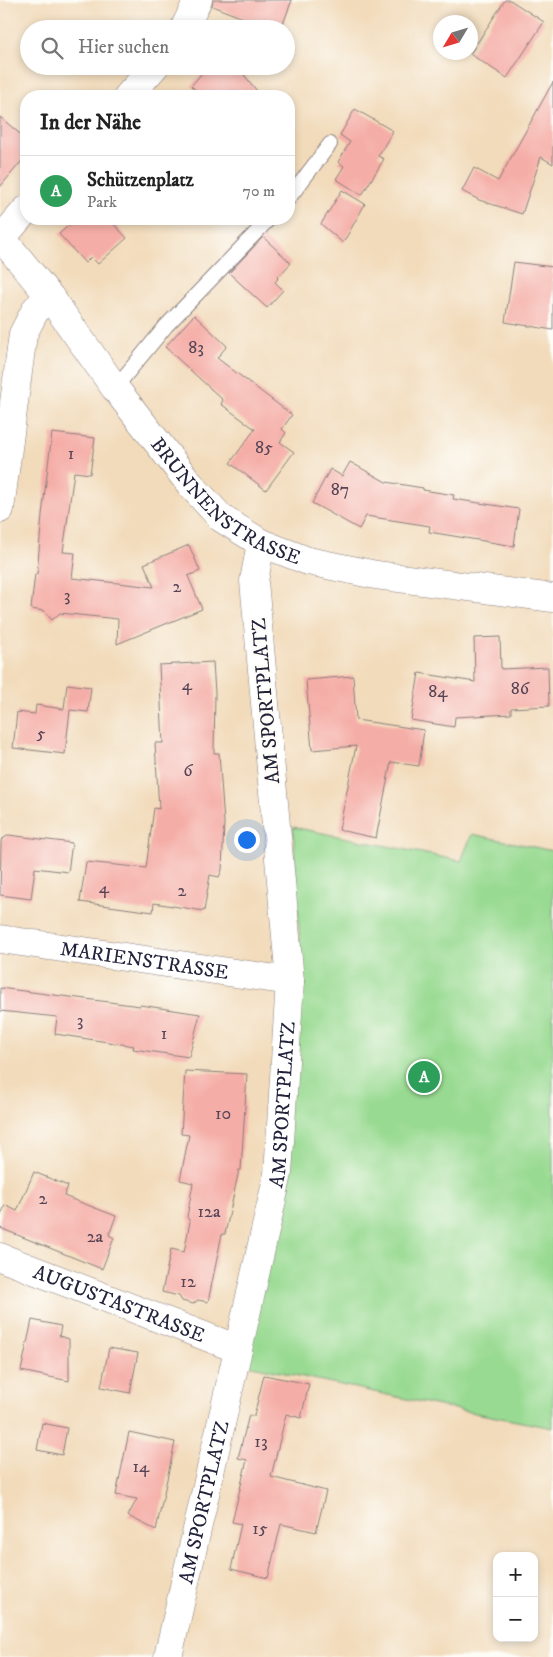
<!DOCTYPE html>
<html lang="de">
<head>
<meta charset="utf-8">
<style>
  :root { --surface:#fff; --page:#f6f6f6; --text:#222; --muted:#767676; --line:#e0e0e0; --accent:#2563eb }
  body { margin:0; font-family:"IM FELL DW Pica",serif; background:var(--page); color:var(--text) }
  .controls { position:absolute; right:15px; bottom:15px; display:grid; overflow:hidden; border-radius:10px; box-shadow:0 2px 8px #0003 }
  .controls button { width:45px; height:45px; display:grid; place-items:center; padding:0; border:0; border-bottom:1px solid var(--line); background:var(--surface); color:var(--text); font:25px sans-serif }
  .compass { position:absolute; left:433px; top:15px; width:45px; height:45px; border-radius:50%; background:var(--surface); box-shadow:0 2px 8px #0003; rotate:232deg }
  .you { position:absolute; left:246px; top:839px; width:18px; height:18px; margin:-12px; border:4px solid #fff; border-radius:50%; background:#1a73e8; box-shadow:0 0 0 8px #1a73e833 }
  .badge { display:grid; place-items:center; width:32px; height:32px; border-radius:50%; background:var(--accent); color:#fff; font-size:16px; font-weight:700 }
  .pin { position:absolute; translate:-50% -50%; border:2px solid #fff; box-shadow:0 1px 5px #0006 }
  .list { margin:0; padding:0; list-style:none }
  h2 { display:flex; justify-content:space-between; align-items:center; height:65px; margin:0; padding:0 20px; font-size:21px }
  h2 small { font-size:16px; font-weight:400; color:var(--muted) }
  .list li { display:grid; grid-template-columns:32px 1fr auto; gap:15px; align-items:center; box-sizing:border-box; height:70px; padding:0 20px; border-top:1px solid var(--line) }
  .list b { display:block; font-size:19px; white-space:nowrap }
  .list p { margin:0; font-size:16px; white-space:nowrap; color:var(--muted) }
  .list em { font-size:16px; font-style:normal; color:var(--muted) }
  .icon { flex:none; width:28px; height:28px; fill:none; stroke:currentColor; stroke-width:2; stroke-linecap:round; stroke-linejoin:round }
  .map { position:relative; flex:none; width:553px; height:1657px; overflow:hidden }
  .search { position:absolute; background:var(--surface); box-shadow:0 2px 8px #0003; left:20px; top:20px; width:275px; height:55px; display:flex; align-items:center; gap:12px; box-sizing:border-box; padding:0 18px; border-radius:28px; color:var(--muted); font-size:19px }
  .panel { position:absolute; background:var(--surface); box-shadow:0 2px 8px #0003; left:20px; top:90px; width:275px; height:135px; border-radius:20px }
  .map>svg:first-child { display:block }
  .green { fill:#98da91; stroke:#5d7e66 }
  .building { fill:#f5aea7 }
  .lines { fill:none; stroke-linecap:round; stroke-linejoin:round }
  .service-casing { stroke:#8a7e7b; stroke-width:16 }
  .minor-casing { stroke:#8a7e7b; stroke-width:29 }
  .tertiary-casing { stroke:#8a7e7b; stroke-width:29 }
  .service { stroke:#fff; stroke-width:14 }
  .minor { stroke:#fff; stroke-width:28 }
  .tertiary { stroke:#fff; stroke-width:28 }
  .labels { text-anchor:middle; stroke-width:4.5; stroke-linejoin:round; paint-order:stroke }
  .number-label { font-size:18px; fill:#574556 }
  .street-label { font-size:20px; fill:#22223b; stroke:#fdfcf7 }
</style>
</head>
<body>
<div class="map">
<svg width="553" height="1657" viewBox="0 0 553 1657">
  <rect width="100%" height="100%" fill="#fdfcf7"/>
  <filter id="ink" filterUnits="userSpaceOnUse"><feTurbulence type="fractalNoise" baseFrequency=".02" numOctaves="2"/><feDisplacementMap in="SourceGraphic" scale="10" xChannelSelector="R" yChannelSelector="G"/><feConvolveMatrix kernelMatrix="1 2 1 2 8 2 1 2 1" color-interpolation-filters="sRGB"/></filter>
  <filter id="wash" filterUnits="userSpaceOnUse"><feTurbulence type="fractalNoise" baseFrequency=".0096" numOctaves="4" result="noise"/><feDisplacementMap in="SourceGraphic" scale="20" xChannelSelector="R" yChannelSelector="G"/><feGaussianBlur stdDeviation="1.12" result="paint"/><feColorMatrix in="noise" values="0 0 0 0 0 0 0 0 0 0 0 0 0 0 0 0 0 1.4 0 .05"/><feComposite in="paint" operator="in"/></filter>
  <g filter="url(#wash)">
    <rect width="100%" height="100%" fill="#f2dbbb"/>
    <path class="green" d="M293 827 461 861 472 834 553 851V1428L444 1407 243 1364 302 981Z"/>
    <g id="blocks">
      <g class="building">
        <path d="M213 0H292L281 29H235L243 18 212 6Z"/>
        <path d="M505 0H510L544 22 507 78 470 54Z"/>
        <path d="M208 66H237L261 96H203L191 86Z"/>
        <path d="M553 82V164L541 157 522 214 479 200 462 191 474 168 498 181Z"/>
        <path d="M355 109 393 131 378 156 384 159 362 195 336 179 344 166 338 162 350 142 340 135Z"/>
        <path d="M0 117 26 139V156L0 187Z"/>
        <path d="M342 190 365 204 343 243 321 224Z"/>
        <path d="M76 219H109L127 238 98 264 91 257 85 263 59 234Z"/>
        <path d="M263 237 291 263 277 278 278 279 275 282 283 290 267 308 229 273Z"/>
        <path d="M514 262 553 267V330L505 322Z"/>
        <path d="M194 315 227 346 217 358 292 415 282 429 286 433 280 442 294 452 266 490 230 463 255 429 221 404 223 400 165 347Z"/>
        <path d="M52 433 95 438 90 474 74 472 63 552 75 553 72 578 154 587 144 564 189 545 200 571 188 576 202 609 117 644 118 619 60 613 52 620 44 611 31 609 35 574H37L42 515Z"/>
        <path d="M350 462 386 482 423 488V490L454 495 453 499 519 509 514 546 429 532 430 526 366 516 359 529 312 503 330 469 342 476Z"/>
        <path d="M500 637 501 669 548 667 549 706 511 708V714L455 717 454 727 411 720 419 673 475 682 474 638Z"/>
        <path d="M213 662 215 693 214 753H219L224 823 222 870 219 877 210 875 204 911 154 903 153 912 80 902 86 862 146 868 154 808 159 809 155 743H163L159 665Z"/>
        <path d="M353 676 356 720 424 730 419 766 391 762 376 838 339 830 356 746 312 750 306 680Z"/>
        <path d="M67 684 91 687 88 712 70 710 65 754 13 748 17 712 35 714 36 705 64 709Z"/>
        <path d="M9 835 72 843 68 872 35 868 31 899 0 895 1 840Z"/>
        <path d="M0 988 140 1006V1005L200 1014 189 1057 133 1049 134 1046 55 1034 57 1017 0 1011Z"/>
        <path d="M185 1071 247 1074 241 1170H239L225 1234H222L208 1302 198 1300 193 1304 182 1301 179 1296 162 1292 171 1249 184 1252 190 1222 187 1217 193 1183 180 1180 189 1135 181 1134Z"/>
        <path d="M34 1172 68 1186 64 1196 116 1216 109 1235 114 1238 102 1269 0 1228V1218L5 1205 17 1211Z"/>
        <path d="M32 1320 61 1326 59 1336 69 1339V1381L21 1371Z"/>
        <path d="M109 1348 138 1353 130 1393 101 1387Z"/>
        <path d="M264 1375 309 1384 301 1418 286 1414 271 1477 326 1491 316 1532 281 1524 268 1578 231 1569 241 1524 232 1522 247 1460 238 1458 249 1415 254 1416Z"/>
        <path d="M42 1423 67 1428 62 1455 37 1450Z"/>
        <path d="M129 1432 175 1442 156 1530 128 1516 137 1499 116 1495Z"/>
      </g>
    </g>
  </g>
  <g filter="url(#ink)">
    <use href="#blocks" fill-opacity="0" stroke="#8a7e7b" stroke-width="1"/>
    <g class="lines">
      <g class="service-casing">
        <g id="service">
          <path d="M289 198 330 144"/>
          <path d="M115 388 166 326 269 219"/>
        </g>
      </g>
      <g class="minor-casing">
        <g id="minor">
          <path d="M184 29 198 0"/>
          <path d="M128 96 155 66"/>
          <path d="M2 238 26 210"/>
          <path d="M0 509 23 334 36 309 50 297"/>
          <path id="s1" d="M0 939 290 981"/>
          <path id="s2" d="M0 1257 238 1349"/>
          <path id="s3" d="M168 1657 278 1174 290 981 254 581 261 543"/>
        </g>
      </g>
      <g class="tertiary-casing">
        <g id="tertiary">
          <path id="s4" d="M0 236 50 297 115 388 190 484 221 518 261 543 308 561 376 575 553 598"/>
        </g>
      </g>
      <use href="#service" class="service"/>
      <use href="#minor" class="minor"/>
      <use href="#tertiary" class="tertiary"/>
    </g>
  </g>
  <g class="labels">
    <g class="number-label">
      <text x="196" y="353">83</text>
      <text x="264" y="453">85</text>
      <text x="71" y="459">1</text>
      <text x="340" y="495">87</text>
      <text x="177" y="592">2</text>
      <text x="67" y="601">3</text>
      <text x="187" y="690">4</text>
      <text x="520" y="694">86</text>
      <text x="438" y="697">84</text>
      <text x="41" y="739">5</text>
      <text x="188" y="776">6</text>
      <text x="104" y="893">4</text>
      <text x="182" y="896">2</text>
      <text x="80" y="1026">3</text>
      <text x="164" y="1039">1</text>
      <text x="223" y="1119">10</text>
      <text x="43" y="1204">2</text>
      <text x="209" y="1217">12a</text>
      <text x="95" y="1242">2a</text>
      <text x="188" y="1287">12</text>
      <text x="261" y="1447">13</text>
      <text x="141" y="1472">14</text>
      <text x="260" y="1534">15</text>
    </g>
    <g class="street-label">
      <text dy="7" stroke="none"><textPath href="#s4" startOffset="352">BRUNNENSTRASSE</textPath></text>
      <text transform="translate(265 701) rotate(-95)" y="7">AM SPORTPLATZ</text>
      <text dy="7" stroke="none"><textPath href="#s1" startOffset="146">MARIENSTRASSE</textPath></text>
      <text dy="7" stroke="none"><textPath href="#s3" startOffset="565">AM SPORTPLATZ</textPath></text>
      <text dy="7" stroke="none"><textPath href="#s2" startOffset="128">AUGUSTASTRASSE</textPath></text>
      <text dy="7" stroke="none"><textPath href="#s3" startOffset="159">AM SPORTPLATZ</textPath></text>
    </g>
  </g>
</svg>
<div class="controls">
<button>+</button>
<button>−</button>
</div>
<svg class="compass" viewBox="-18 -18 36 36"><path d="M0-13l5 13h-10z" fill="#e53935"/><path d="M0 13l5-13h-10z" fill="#767676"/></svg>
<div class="you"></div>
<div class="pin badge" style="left:424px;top:1077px;background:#2e9e5b">A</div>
<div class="search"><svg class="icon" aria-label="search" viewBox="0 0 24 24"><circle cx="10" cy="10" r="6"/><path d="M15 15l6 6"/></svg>Hier suchen</div>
<section class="panel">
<h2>In der Nähe<small></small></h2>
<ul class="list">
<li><span class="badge" style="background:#2e9e5b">A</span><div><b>Schützenplatz</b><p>Park</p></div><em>70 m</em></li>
</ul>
</section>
</div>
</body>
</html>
